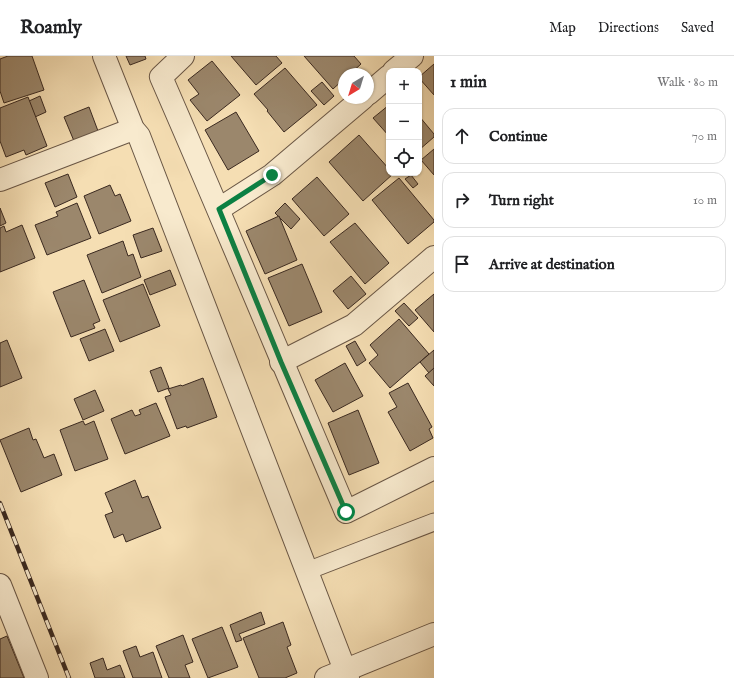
<!DOCTYPE html>
<html lang="en">
<head>
<meta charset="utf-8">
<style>
  :root { --surface:#fff; --page:#f2f2f2; --text:#202124; --muted:#757577; --line:#e0e0e0 }
  body { margin:0; font-family:"IM FELL English",serif; background:var(--page); color:var(--text) }
  .controls { position:absolute; right:12px; top:12px; display:grid; overflow:hidden; border-radius:8px; box-shadow:0 1px 3px #0004 }
  .controls button { width:36px; height:36px; display:grid; place-items:center; padding:0; border:0; border-bottom:1px solid var(--line); background:var(--surface); color:var(--text); font:20px sans-serif }
  .compass { position:absolute; left:338px; top:12px; width:36px; height:36px; border-radius:50%; background:var(--surface); box-shadow:0 1px 3px #0004; rotate:218deg }
  .stop { position:absolute; width:12px; height:12px; margin:-9px; border:3px solid #0b8043; border-radius:50%; background:#fff }
  .stop.end { background:#0b8043; border-color:#fff; box-shadow:0 1px 4px #0008 }
  .list { margin:0; padding:0; list-style:none }
  h2 { display:flex; justify-content:space-between; align-items:center; height:52px; margin:0; padding:0 16px; font-size:17px }
  h2 small { font-size:13px; font-weight:400; color:var(--muted) }
  .list li { display:grid; grid-template-columns:26px 1fr auto; gap:12px; align-items:center; box-sizing:border-box; height:56px; margin:0 8px 8px; padding:0 8px; border:1px solid var(--line); border-radius:12px }
  .list b { display:block; font-size:15px; white-space:nowrap }
  .list em { font-size:13px; font-style:normal; color:var(--muted) }
  .icon { flex:none; width:22px; height:22px; fill:none; stroke:currentColor; stroke-width:2; stroke-linecap:round; stroke-linejoin:round }
  .map { position:relative; flex:none; width:434px; height:622px; overflow:hidden }
  header { display:flex; align-items:center; gap:24px; box-sizing:border-box; height:56px; padding:0 20px; background:var(--surface); border-bottom:1px solid var(--line) }
  header strong { font-size:19px }
  nav { display:flex; gap:22px; margin-inline-start:auto; font-size:14px }
  main { display:flex }
  aside { flex:1; background:var(--surface) }
  .map>svg:first-child { display:block }
  .building { fill:#9b876c; stroke:#3a2920 }
  .lines { fill:none; stroke-linecap:round; stroke-linejoin:round }
  .service-casing { stroke:#695645; stroke-width:19 }
  .minor-casing { stroke:#695645; stroke-width:24 }
  .service { stroke:#f8eace; stroke-width:17 }
  .minor { stroke:#f8eace; stroke-width:22 }
  .rail-casing { stroke:#3a2920; stroke-width:4.5 }
  .rail { stroke:#f8eace; stroke-width:3; stroke-dasharray:9; stroke-linecap:butt }
  .route { stroke:#0b8043; stroke-width:5 }
</style>
</head>
<body>
<header>
<strong>Roamly</strong>
<nav><a>Map</a><a>Directions</a><a>Saved</a></nav>
</header>
<main>
<div class="map">
<svg width="434" height="622" viewBox="0 0 434 622">
  <rect width="100%" height="100%" fill="#f5deb3"/>
  <filter id="stains"><feTurbulence type="fractalNoise" baseFrequency=".005" numOctaves="4"/><feColorMatrix values="0 0 0 0 .2 0 0 0 0 .09 0 0 0 0 .02 0 0 0 .5 -.17"/></filter>
  <radialGradient id="worn" r=".72"><stop offset=".6" stop-color="#630" stop-opacity="0"/><stop offset="1" stop-color="#630" stop-opacity=".3"/></radialGradient>
  <g class="building">
    <path d="M8 0H32L44 34 4 47 0 35V3Z"/>
    <path d="M126 0H145L146 3 130 9Z"/>
    <path d="M231 0H276L282 7 256 29Z"/>
    <path d="M304 0H354L361 8 350 18H344V23L333 33Z"/>
    <path d="M212 5 240 39 207 65 190 44 199 38 188 24Z"/>
    <path d="M434 8V39L419 22V21Z"/>
    <path d="M285 12 317 49 284 76 267 55 268 54 254 38Z"/>
    <path d="M322 26 334 40 324 49 311 35Z"/>
    <path d="M40 40 46 56 35 61 29 45Z"/>
    <path d="M28 41 47 90 26 99 24 94 6 101 0 85V52Z"/>
    <path d="M389 49V80L373 62Z"/>
    <path d="M89 51 98 75 74 85 64 61Z"/>
    <path d="M236 56 259 95 228 114 205 74Z"/>
    <path d="M419 60 434 78V81L419 94Z"/>
    <path d="M359 79 389 113V117L393 118 363 145 329 106Z"/>
    <path d="M434 93V119L421 104Z"/>
    <path d="M68 118 77 141 55 151 45 127Z"/>
    <path d="M411 119 418 128 413 132 405 123Z"/>
    <path d="M317 121 349 158 324 180 292 143Z"/>
    <path d="M399 122 434 164V166L408 188 372 144Z"/>
    <path d="M110 129 115 140 120 138 131 165 99 178 84 140Z"/>
    <path d="M77 147 91 182 47 199 35 169 58 160 56 156Z"/>
    <path d="M285 147 300 163 291 173 275 157Z"/>
    <path d="M0 152 6 167 0 170Z"/>
    <path d="M279 160 297 204 265 218 246 175Z"/>
    <path d="M355 167 389 207 365 228 330 186Z"/>
    <path d="M22 169 35 202 0 216V172L4 170 6 176Z"/>
    <path d="M153 172 162 195 141 202 133 179Z"/>
    <path d="M123 185 128 200 133 198 141 221 102 237 87 199Z"/>
    <path d="M302 208 322 256 289 270 268 222Z"/>
    <path d="M170 214 176 229 150 239 144 224Z"/>
    <path d="M351 220 366 238 348 253 333 235Z"/>
    <path d="M84 224 100 265 93 268 95 272 71 281 53 236Z"/>
    <path d="M143 228 160 270 120 286 103 244Z"/>
    <path d="M434 238V276L415 254Z"/>
    <path d="M404 247 418 262 409 270 395 255Z"/>
    <path d="M399 263 429 298 390 332 369 307 378 299 370 289Z"/>
    <path d="M105 273 114 295 89 305 80 283Z"/>
    <path d="M7 284 22 322 0 331V287Z"/>
    <path d="M355 285 366 304 357 310 346 290Z"/>
    <path d="M434 294V312L429 317 420 306Z"/>
    <path d="M345 307 363 340 333 356 315 324Z"/>
    <path d="M161 311 169 332 158 336 150 315Z"/>
    <path d="M434 312V330L425 320Z"/>
    <path d="M203 322 217 361 187 372 186 370 177 373 165 341 171 339 168 333 181 329 182 330Z"/>
    <path d="M408 327 432 371 429 373 433 382 410 395 388 356 397 351 389 337Z"/>
    <path d="M95 334 104 355 83 364 74 343Z"/>
    <path d="M156 347 170 380 125 398 111 363 132 354 135 360 141 358 139 354Z"/>
    <path d="M358 354 379 407 349 419 328 367Z"/>
    <path d="M83 365 85 369 94 365 108 403 75 415 60 374Z"/>
    <path d="M29 372 33 384 36 383 44 402 54 398 62 419 21 436 0 384Z"/>
    <path d="M135 424 142 442 148 440 161 472 126 486 123 478 114 482 105 459 113 456 105 437Z"/>
    <path d="M261 556 265 568 239 578 242 584 236 586 230 569Z"/>
    <path d="M283 566 291 589 287 591 297 617 285 622H259L243 582Z"/>
    <path d="M222 571 238 611 208 622 192 583Z"/>
    <path d="M183 579 193 606 185 609 190 622H169L156 590Z"/>
    <path d="M7 580 24 622H0V583Z"/>
    <path d="M136 590 140 601 153 596 162 622H133L123 595Z"/>
    <path d="M103 602 107 614 120 609 125 622H95L90 607Z"/>
  </g>
  <g class="lines">
    <g class="service-casing">
      <path id="service" d="M307 515 434 466"/>
    </g>
    <g class="minor-casing">
      <g id="minor">
        <path d="M104 0 133 73 139 80 348 622"/>
        <path d="M183 0 161 21C224 165 284 311 346 456L434 412"/>
        <path d="M394 15 412 0"/>
        <path d="M368 38 389 20"/>
        <path d="M0 124 133 73"/>
        <path d="M219 153 272 119 363 42"/>
        <path d="M281 306 354 269 434 201"/>
        <path d="M0 529 37 622"/>
        <path d="M326 622 434 578"/>
      </g>
    </g>
    <use href="#service" class="service"/>
    <use href="#minor" class="minor"/>
    <g class="rail-casing">
      <path id="rail" d="M0 447 69 622"/>
    </g>
    <use href="#rail" class="rail"/>
  </g>
  <g class="lines">
    <path class="route" d="M272 119 219 153 281 306 346 456"/>
  </g>
  <rect width="100%" height="100%" filter="url(#stains)"/>
  <rect width="100%" height="100%" fill="url(#worn)"/>
</svg>
<div class="controls">
<button>+</button>
<button>−</button>
<button><svg class="icon" aria-label="locate" viewBox="0 0 24 24"><circle cx="12" cy="12" r="6"/><path d="M12 2v4M12 18v4M2 12h4M18 12h4"/></svg></button>
</div>
<svg class="compass" viewBox="-18 -18 36 36"><path d="M0-13l5 13h-10z" fill="#e53935"/><path d="M0 13l5-13h-10z" fill="#757577"/></svg>
<div class="stop" style="left:346px;top:456px"></div>
<div class="stop end" style="left:272px;top:119px"></div>
</div>
<aside>
<h2>1 min<small>Walk · 80 m</small></h2>
<ul class="list">
<li><svg class="icon" aria-label="ahead" viewBox="0 0 24 24"><path d="M12 20V5M6 11l6-6 6 6"/></svg><div><b>Continue</b></div><em>70 m</em></li>
<li><svg class="icon" aria-label="right" viewBox="0 0 24 24"><path d="M7 20v-9h11M14 6l5 5-5 5"/></svg><div><b>Turn right</b></div><em>10 m</em></li>
<li><svg class="icon" aria-label="arrive" viewBox="0 0 24 24"><path d="M6 21V4h12l-3 4 3 4H6"/></svg><div><b>Arrive at destination</b></div></li>
</ul>
</aside>
</main>
</body>
</html>
